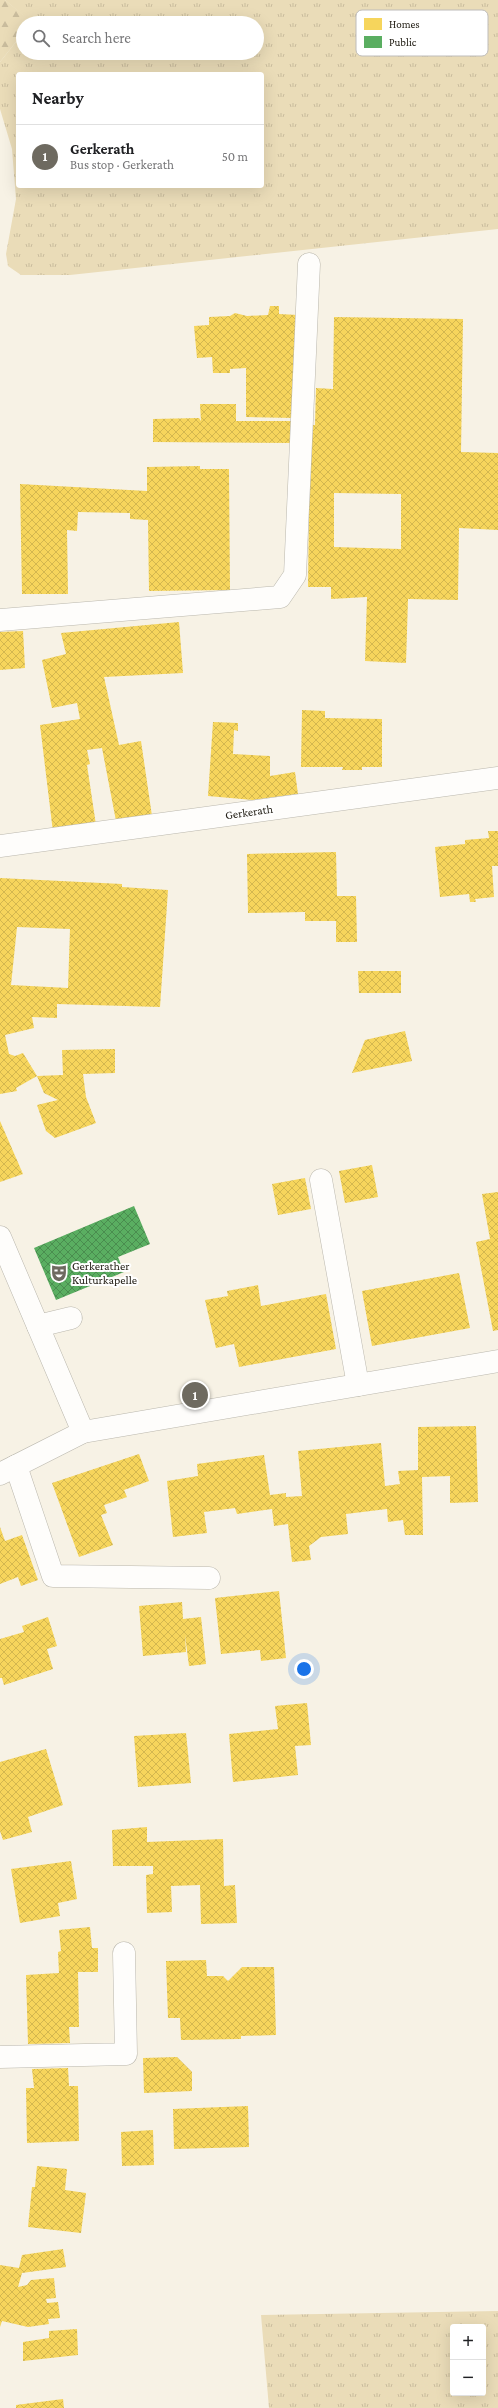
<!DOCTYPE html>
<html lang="en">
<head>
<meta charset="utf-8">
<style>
  :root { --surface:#fff; --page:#f2f2f2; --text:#202124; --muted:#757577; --line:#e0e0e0; --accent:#6e6a60 }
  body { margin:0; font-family:"Crimson Pro",serif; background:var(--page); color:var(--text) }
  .controls { position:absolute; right:12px; bottom:12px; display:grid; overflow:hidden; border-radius:4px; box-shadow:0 4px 16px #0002 }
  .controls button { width:36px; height:36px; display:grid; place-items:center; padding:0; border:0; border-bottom:1px solid var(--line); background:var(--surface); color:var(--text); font:20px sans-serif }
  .you { position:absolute; left:304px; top:1669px; width:14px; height:14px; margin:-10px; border:3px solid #fff; border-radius:50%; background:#1a73e8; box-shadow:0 0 0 6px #1a73e833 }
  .badge { display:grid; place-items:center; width:26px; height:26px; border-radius:50%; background:var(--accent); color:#fff; font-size:13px; font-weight:700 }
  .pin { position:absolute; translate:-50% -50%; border:2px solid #fff; box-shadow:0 1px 4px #0006 }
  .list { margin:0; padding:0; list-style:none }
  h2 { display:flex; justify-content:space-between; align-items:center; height:52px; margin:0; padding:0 16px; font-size:17px }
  h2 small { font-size:13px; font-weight:400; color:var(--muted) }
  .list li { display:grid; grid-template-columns:26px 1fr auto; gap:12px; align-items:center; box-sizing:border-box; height:64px; padding:0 16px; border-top:1px solid var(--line) }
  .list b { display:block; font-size:15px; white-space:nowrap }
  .list p { margin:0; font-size:13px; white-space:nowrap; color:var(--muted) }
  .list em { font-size:13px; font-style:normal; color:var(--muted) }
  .icon { flex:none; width:22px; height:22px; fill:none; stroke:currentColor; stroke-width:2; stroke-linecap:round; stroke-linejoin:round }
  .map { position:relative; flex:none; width:498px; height:2408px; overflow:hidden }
  .search { position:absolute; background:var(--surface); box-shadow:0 4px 16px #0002; left:16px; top:16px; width:248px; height:44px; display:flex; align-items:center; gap:10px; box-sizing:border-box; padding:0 14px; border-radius:22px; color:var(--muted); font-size:15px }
  .panel { position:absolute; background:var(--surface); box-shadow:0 4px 16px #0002; left:16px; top:72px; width:248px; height:116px; border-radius:4px }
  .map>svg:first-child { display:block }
  .grass { fill:url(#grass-tufts); fill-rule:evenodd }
  .forest { fill:url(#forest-firs) }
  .homes { fill:url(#homes-cross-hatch); fill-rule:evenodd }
  .public { fill:url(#public-cross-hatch) }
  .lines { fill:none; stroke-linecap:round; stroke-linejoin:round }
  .minor-casing { stroke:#bab7ad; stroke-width:23 }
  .minor { stroke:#fefdfb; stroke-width:22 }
  .labels { text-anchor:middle; stroke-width:4; stroke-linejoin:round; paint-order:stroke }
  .street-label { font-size:12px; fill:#252118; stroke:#fff }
  .poi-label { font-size:12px; fill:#252118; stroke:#fff; text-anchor:start }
  .key { fill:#fff; stroke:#bebcba; stroke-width:1 }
  .key-label { font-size:11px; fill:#252118 }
</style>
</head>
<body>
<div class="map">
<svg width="498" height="2408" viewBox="0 0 498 2408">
  <defs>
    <pattern id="grass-tufts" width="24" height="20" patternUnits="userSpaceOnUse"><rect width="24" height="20" fill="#eadcb8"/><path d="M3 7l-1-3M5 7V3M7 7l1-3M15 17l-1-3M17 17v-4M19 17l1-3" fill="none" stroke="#c9bc9d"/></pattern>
    <pattern id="forest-firs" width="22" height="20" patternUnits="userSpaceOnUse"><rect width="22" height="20" fill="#eadcb8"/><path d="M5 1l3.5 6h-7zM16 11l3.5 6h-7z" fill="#c9bc9d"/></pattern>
    <pattern id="homes-cross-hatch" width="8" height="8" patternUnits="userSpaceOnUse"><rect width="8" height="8" fill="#f6d55c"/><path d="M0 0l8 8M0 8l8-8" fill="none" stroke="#d3b74f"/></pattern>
    <pattern id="public-cross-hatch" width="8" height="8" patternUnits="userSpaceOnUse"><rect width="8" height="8" fill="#5aae61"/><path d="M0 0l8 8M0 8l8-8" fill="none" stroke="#4a8d4f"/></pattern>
  </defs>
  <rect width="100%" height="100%" fill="#f7f2e5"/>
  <g class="grass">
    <path d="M5 0H498V229L70 275H21L8 266 6 254 16 199 12 149 0 109V62L23 33V53H257V23H32ZM18 74H262V186H18Z"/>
    <path d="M498 2311V2408H269L261 2315ZM453 2327H483V2393H453Z"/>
  </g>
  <path class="forest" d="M0 0H5L32 22 23 23V33L0 62Z"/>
  <g class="homes">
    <path d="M270 306H279V314L298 315 294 418 246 417V368L230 369V373H213L212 357 197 358 194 326 209 325V317L230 316 235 313 247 316 268 315Z"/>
    <path d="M334 317 463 319 461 452 498 453V530L459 528 458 600 408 599 406 663 365 661 367 597 331 599V587H308L310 425H315L316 388 333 389ZM334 493 401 494V549L334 547Z"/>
    <path d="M200 404H236V421H294L293 443 153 442V419L199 418 201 421Z"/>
    <path d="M200 466V469H229L230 590 149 591 148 520 130 519V513L78 512 77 531 67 530 68 594H22L20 484 147 491V467Z"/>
    <path d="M179 622 183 673 104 677 119 745 141 741 152 816 116 821 102 748 87 750 90 764 87 765 96 825 53 832 40 725 80 719 77 703 52 708 42 660 66 654 61 633Z"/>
    <path d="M23 631 25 668 0 670V632Z"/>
    <path d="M302 710 325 711V718L382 719V767H362V770H342L343 767H301Z"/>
    <path d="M213 722 238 723V731L234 730 233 754 270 756V776L295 772 298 794 253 800 208 796Z"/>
    <path d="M488 831H498V866H492L494 897 475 899 476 902H470L469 894 440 897 435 847 465 844V840L489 838Z"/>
    <path d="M336 852 337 896H356L357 942H336V921H305V912L248 913 247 854Z"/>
    <path d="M0 878 122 884V887L168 890 160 1007 57 1004V1018L32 1017 34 1028 5 1035 9 1054 15 1056 23 1053 37 1076 16 1088 17 1091 0 1094ZM17 927 70 929 68 988 11 985Z"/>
    <path d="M358 971H401V993H359Z"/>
    <path d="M405 1031 412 1061 352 1073 365 1040Z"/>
    <path d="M115 1049V1073L83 1074 86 1097 96 1123 55 1138 46 1131 37 1105 58 1100 44 1093 37 1076 63 1075 62 1050Z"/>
    <path d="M0 1121 23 1174 0 1182Z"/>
    <path d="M372 1165 378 1197 345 1203 339 1171Z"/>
    <path d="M305 1178 311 1209 278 1215 272 1184Z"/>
    <path d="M498 1192V1330L493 1331 476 1242 490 1239 482 1194Z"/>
    <path d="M459 1273 470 1328 372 1346 362 1291Z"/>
    <path d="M258 1285 261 1306 326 1294 336 1349 239 1367 234 1344 216 1348 205 1300 228 1296 227 1291Z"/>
    <path d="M476 1426 478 1502 450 1503V1476L422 1477 423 1535H405L403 1520 388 1522 387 1509 346 1514 348 1534 321 1537 309 1546 311 1560 292 1562 288 1524 274 1526 272 1509 237 1514 235 1508 204 1512 207 1533 173 1537 167 1481 198 1476 197 1464 264 1455 270 1495 286 1493V1497L302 1496 298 1451 381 1443 385 1486 400 1484 398 1471 418 1470V1427Z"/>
    <path d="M139 1454 149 1481 124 1490 127 1497 104 1505 107 1513 101 1515 113 1545 79 1557 52 1483Z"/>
    <path d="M0 1527 5 1541 22 1535 38 1580 21 1586 18 1577 0 1584Z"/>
    <path d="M279 1591 286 1658 261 1661 260 1650 221 1654 215 1598Z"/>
    <path d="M182 1602 183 1619 201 1617 206 1664 189 1666 185 1635 186 1652 143 1656 139 1606Z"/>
    <path d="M48 1617 57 1646 47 1649 53 1669 4 1685 2 1678H0V1639L24 1632 22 1626Z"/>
    <path d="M307 1703 311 1745 295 1746 298 1775 233 1782 229 1734 278 1729 275 1706Z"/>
    <path d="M186 1733 191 1783 138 1787 134 1736Z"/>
    <path d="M46 1749 63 1805 28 1817 32 1832 3 1840 0 1831V1762Z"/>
    <path d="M147 1827V1842L223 1839 224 1886 235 1885 237 1923 201 1924 200 1885 171 1886 172 1912 147 1913 146 1875 153 1874V1866H113L112 1830Z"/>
    <path d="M71 1861 77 1899 58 1903 60 1916 20 1923 11 1869Z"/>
    <path d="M90 1927 92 1948H98V1972H78L79 2027H69L70 2043 28 2044 26 1975 59 1973 58 1952 61 1951 59 1930Z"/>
    <path d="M206 1960 207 1976H223L228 1981 242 1967H274L276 2035 241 2036V2039L181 2040 180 2018H168L166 1961Z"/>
    <path d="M177 2057 192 2072V2091L144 2093 143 2058Z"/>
    <path d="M68 2068 69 2086H78L79 2141 27 2143 26 2088H34L32 2069Z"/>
    <path d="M248 2106 249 2147 174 2149 173 2109Z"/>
    <path d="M153 2130 154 2165 122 2166 121 2132Z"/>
    <path d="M37 2166 67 2169 65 2190 86 2193 81 2233 28 2227 32 2187H35Z"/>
    <path d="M63 2249 66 2267 22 2273 18 2287 27 2285 31 2280 54 2278 56 2298 46 2299 47 2303 58 2302 60 2318 48 2319 49 2324 28 2327 2 2321 0 2327V2265L19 2268 22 2255Z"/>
    <path d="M77 2329 78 2355 23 2361V2342L49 2338V2331Z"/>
    <path d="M63 2399 64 2408H16V2405Z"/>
  </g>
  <path class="public" d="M134 1206 150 1244 118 1257 124 1272 56 1300 34 1248Z"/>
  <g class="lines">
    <g class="minor-casing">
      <g id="minor">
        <path d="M0 620 280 597 295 575 309 264"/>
        <path d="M0 846 498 778"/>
        <path d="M321 1180 358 1385"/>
        <path d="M0 1237 83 1432"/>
        <path d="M38 1326 71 1318"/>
        <path d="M16 1466 53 1576 209 1578"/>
        <path d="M0 1474 83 1432 498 1361"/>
        <path d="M0 2057 126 2054 124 1953"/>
      </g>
    </g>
    <use href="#minor" class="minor"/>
  </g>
  <defs>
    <g id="theatre-bare" transform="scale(1.38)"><path d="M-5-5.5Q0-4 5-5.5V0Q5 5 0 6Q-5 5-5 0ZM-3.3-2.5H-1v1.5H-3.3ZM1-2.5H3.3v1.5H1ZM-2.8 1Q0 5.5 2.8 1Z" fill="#6e6a60" stroke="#fff" stroke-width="2.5" paint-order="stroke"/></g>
  </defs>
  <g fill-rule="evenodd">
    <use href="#theatre-bare" x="59" y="1273"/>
  </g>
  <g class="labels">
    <g class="street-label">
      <text transform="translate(249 812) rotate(-8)" y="4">Gerkerath</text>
    </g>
    <g class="poi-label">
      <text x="72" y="1270">Gerkerather<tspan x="72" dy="14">Kulturkapelle</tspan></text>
    </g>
  </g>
  <rect x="356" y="10" width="132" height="46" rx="6" class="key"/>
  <rect x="364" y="18" width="18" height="12" fill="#f6d55c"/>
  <rect x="364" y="36" width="18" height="12" fill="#5aae61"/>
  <g class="key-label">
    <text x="389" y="28">Homes</text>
    <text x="389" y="46">Public</text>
  </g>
</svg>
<div class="controls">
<button>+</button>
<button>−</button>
</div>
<div class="you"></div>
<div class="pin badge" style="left:195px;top:1395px">1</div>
<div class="search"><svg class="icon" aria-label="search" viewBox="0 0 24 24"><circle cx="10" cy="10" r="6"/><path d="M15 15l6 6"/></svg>Search here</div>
<section class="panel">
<h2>Nearby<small></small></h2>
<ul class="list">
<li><span class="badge">1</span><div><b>Gerkerath</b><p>Bus stop · Gerkerath</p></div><em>50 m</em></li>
</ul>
</section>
</div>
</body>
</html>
